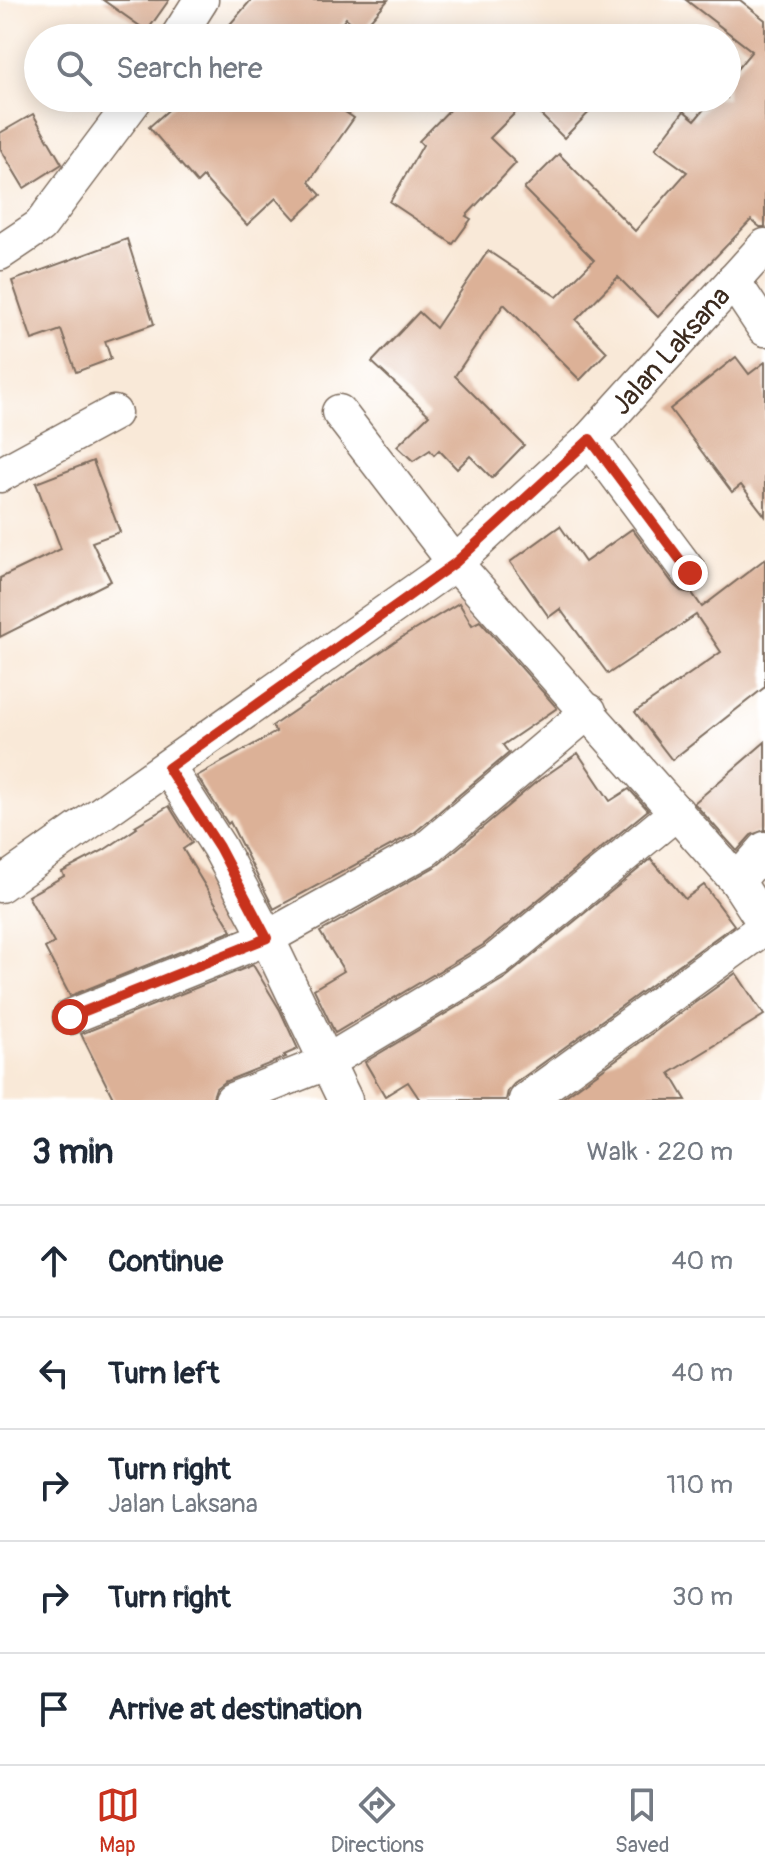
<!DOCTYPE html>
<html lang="en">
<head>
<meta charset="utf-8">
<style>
  :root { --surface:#fff; --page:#f6f6f7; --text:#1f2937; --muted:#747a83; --line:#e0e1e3; --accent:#c8321e }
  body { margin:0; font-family:Pangolin,sans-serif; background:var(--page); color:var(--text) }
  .stop { position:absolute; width:24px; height:24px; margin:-18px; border:6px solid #c8321e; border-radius:50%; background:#fff }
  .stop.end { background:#c8321e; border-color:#fff; box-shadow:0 2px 8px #0008 }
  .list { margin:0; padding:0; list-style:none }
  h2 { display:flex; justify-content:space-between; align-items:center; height:104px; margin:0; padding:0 32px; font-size:34px }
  h2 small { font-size:26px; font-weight:400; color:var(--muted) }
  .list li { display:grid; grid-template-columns:52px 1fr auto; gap:24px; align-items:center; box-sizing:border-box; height:112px; padding:0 32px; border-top:2px solid var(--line) }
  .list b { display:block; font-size:30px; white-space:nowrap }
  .list p { margin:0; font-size:26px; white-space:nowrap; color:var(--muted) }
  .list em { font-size:26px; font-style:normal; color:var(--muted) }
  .icon { flex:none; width:44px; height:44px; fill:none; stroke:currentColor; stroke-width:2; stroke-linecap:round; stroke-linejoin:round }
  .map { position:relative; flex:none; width:765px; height:1100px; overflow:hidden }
  .search { position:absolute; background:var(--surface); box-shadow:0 4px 20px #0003; left:24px; right:24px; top:24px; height:88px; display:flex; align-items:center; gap:20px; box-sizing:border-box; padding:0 28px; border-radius:44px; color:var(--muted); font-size:30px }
  .sheet { height:664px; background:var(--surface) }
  nav { display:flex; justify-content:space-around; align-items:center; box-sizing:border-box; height:112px; border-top:2px solid var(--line); background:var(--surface); font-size:22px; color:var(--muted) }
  nav a { display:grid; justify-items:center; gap:4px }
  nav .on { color:var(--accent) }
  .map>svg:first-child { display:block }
  .building { fill:#dcb197 }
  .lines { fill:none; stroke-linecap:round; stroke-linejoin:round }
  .minor-casing { stroke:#7e6d5f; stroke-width:37 }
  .minor { stroke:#fff; stroke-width:34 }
  .route { stroke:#c8321e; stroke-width:10 }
  .labels { text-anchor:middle; stroke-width:8; stroke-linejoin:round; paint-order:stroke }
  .street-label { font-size:28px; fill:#3b2a1e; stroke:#fff }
</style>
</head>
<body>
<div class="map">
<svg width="765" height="1100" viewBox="0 0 765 1100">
  <rect width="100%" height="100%" fill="#fff"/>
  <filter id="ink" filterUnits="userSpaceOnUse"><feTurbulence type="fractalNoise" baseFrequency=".0125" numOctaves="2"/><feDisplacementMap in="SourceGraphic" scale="16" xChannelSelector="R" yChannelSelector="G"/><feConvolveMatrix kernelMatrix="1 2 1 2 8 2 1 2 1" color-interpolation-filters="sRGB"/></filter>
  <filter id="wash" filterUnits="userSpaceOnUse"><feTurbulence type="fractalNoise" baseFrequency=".006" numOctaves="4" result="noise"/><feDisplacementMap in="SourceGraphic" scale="32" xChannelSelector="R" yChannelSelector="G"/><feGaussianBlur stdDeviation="1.8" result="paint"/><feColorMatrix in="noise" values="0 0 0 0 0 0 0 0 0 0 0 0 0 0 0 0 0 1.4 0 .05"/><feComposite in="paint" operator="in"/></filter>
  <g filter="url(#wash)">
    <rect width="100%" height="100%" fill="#f9e9d8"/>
    <g id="blocks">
      <g class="building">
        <path d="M103 0H169L147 31Z"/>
        <path d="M251 0H388L361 31 346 18 331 38H218Z"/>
        <path d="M686 0H740L765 20V227H760L751 220 658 317 618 277 576 320 607 352 580 380 504 304 455 376 524 445 492 478 470 456 457 469 439 450 434 455 430 450 413 461 397 446 429 415 372 362 419 312 436 328 488 251 557 297 594 260 524 189 559 154 635 231 687 172 655 149 684 111 695 120 713 98H727V81L752 51Z"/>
        <path d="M182 98H324L354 118 309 182 321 195 295 219 276 198 247 225 203 177 197 183 149 127Z"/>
        <path d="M461 98H603L564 138 527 101 490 138 516 163 466 216 471 219 453 244 390 202 423 145 419 141Z"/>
        <path d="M33 114 62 164 24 188 0 148V133Z"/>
        <path d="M127 239 154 324 105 341 111 359 76 372 61 330 32 340 12 281Z"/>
        <path d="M736 357 749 374 765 362V516L741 485 732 492 670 409Z"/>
        <path d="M93 461 120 532 92 542 111 581 0 637V578L61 549 36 483Z"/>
        <path d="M560 526 585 562 632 529 674 585 681 591 692 593 702 607 765 559V687L672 760 635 712 721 652 696 615 608 674 560 609 549 617 510 562Z"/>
        <path d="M459 603 472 625 480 621 557 708 503 745 509 753 414 833 274 909 230 822 228 824 197 776 276 732 272 726 401 638Z"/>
        <path d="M765 742V830L751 835 737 851 694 803Z"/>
        <path d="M578 753 610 801 629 789 648 810 483 945 335 1033 314 989 344 971 320 932 438 865 535 783Z"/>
        <path d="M169 806 192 843 183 849 232 931 70 996 45 948 54 943 28 896 64 876 62 872 104 850 137 828 135 826Z"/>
        <path d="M651 859 685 899 704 885 734 925 514 1084 508 1091 506 1100H420L408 1082 385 1096 365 1062 505 978Z"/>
        <path d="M253 965 280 1010 298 1049 284 1055 286 1057 224 1082 216 1088 212 1100H114L81 1034Z"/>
        <path d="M736 973 764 1015 670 1073 686 1100H560Z"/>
      </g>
    </g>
  </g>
  <g filter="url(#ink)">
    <use href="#blocks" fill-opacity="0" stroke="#7e6d5f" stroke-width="2"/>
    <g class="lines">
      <g class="minor-casing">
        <g id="minor">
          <path d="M177 38 201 0"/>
          <path d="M0 253 40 226 136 98"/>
          <path d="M733 281 765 329"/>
          <path d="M339 412 455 563 737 881 765 924"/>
          <path d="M590 439 690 573"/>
          <path d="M0 475 114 413"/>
          <path d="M168 768 219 847 267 938 345 1100"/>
          <path d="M737 881 765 849"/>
          <path d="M0 885 455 563 590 439 765 246"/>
          <path d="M70 1017 267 938 425 850 589 711"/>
          <path d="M232 1100 325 1063 495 961 677 812"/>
          <path d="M526 1100 765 927"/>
        </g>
      </g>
      <use href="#minor" class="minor"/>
    </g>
  </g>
  <g class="lines" filter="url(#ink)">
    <path class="route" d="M70 1017 267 938 219 847 168 768 455 563 590 439 690 573"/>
  </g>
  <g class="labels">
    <g class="street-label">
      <text transform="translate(670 350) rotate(-48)" y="10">Jalan Laksana</text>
    </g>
  </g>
</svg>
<div class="stop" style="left:70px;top:1017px"></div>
<div class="stop end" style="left:690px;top:573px"></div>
<div class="search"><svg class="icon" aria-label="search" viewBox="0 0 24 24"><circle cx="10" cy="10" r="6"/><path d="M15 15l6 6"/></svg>Search here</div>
</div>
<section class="sheet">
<h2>3 min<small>Walk · 220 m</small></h2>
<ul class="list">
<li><svg class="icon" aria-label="ahead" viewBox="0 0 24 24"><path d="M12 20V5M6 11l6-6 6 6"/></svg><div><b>Continue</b></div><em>40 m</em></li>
<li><svg class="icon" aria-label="left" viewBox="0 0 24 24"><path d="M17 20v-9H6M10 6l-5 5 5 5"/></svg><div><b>Turn left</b></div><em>40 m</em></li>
<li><svg class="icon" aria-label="right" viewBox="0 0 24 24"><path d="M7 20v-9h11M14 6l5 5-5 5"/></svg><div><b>Turn right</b><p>Jalan Laksana</p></div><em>110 m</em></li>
<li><svg class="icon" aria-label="right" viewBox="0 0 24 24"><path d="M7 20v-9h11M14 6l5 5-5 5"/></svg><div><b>Turn right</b></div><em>30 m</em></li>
<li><svg class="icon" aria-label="arrive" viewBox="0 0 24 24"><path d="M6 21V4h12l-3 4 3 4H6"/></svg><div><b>Arrive at destination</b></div></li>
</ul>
</section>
<nav>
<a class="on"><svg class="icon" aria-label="map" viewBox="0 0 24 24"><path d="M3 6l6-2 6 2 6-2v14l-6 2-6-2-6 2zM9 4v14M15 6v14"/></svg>Map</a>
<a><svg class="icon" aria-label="directions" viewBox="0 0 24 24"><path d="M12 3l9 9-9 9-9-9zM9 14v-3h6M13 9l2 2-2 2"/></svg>Directions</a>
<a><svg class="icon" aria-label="saved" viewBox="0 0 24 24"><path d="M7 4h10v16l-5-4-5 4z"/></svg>Saved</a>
</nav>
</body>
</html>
